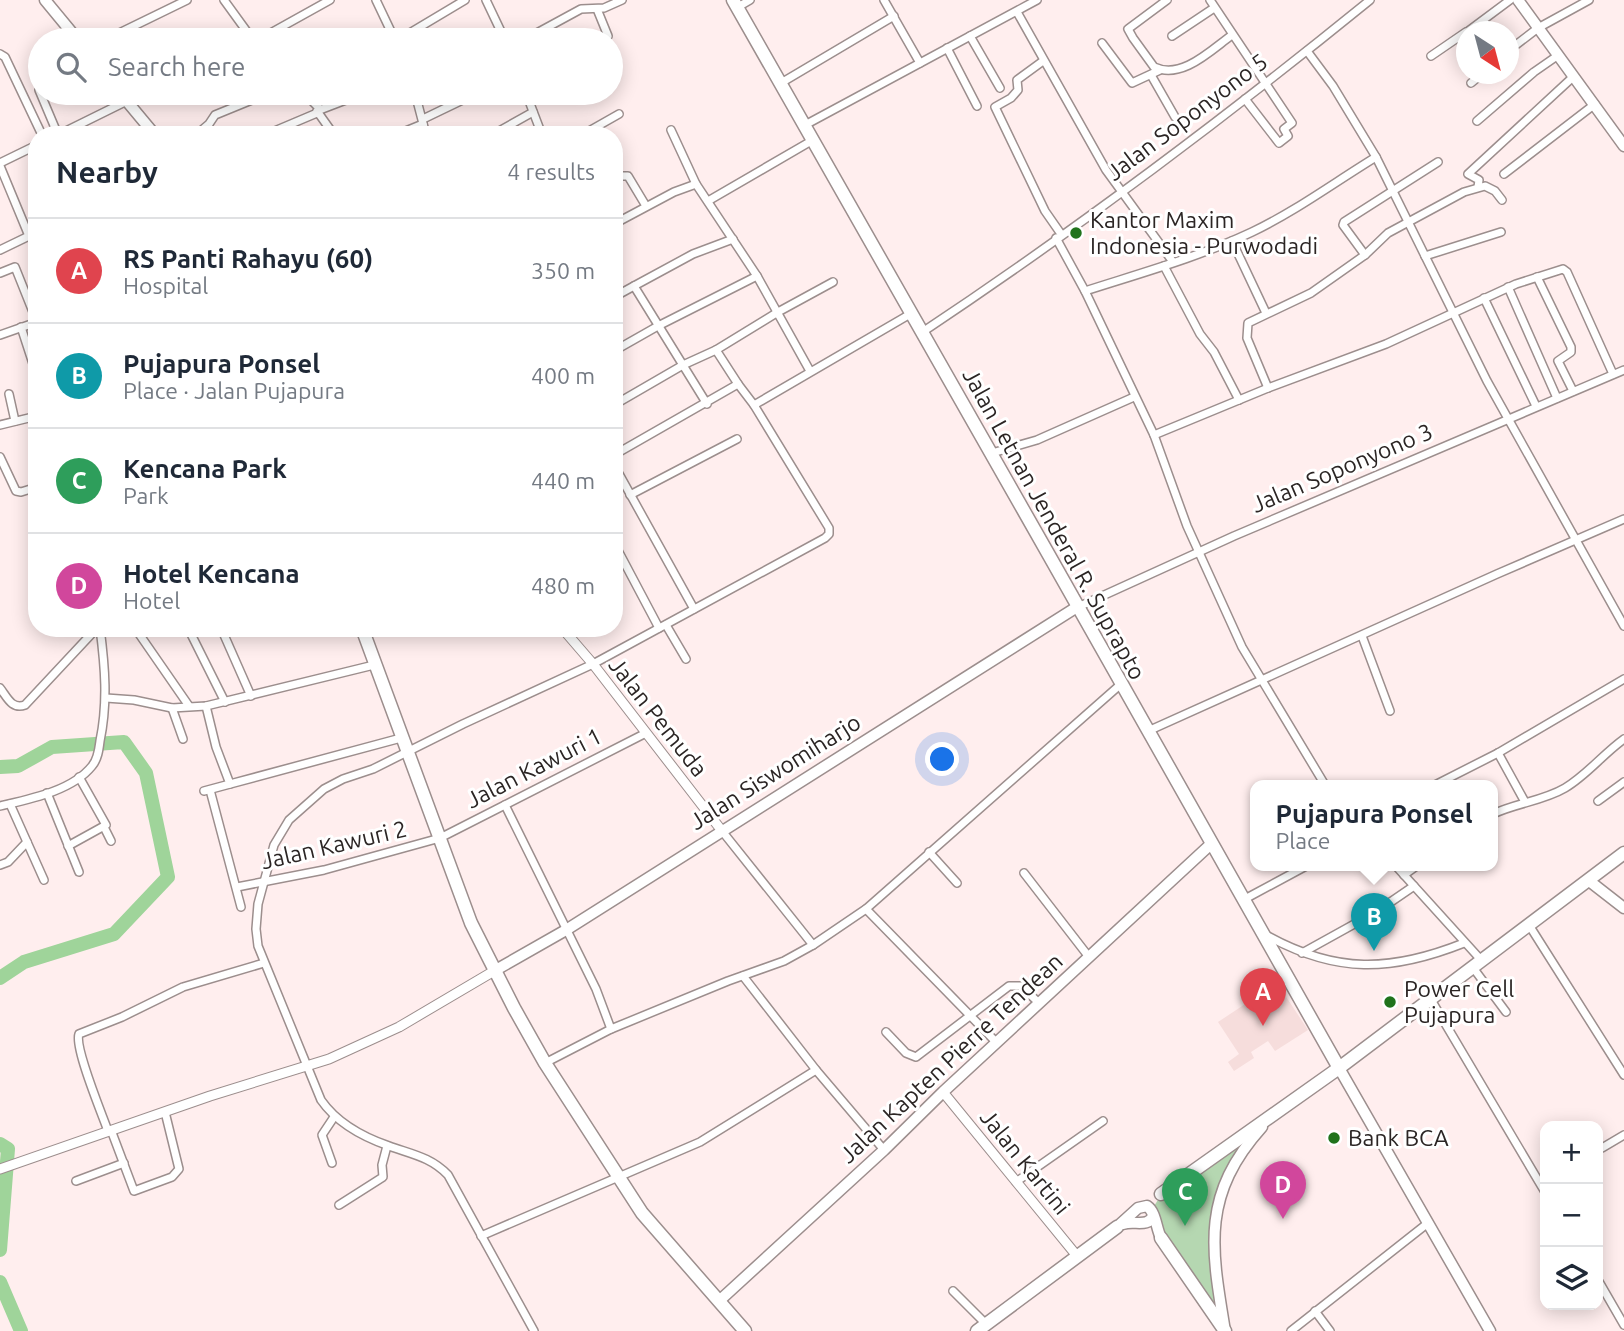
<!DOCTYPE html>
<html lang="en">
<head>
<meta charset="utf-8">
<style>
  :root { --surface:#fff; --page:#f6f6f7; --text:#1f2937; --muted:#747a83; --line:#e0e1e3; --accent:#20731c }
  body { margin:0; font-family:Ubuntu,sans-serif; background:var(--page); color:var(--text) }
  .controls { position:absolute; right:21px; bottom:21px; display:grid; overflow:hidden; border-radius:14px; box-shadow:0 4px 18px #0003 }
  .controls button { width:63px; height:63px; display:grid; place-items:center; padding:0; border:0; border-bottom:2px solid var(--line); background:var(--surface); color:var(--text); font:35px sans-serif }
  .compass { position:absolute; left:1456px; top:21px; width:63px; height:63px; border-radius:50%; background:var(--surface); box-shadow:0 4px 18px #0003; rotate:144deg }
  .you { position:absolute; left:943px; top:760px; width:24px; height:24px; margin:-18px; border:5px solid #fff; border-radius:50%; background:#1a73e8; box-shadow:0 0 0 10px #1a73e833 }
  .badge { display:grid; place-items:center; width:46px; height:46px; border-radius:50%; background:var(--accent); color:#fff; font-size:23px; font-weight:700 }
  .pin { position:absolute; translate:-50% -58px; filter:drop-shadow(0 2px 4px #0008) }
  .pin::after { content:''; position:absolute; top:37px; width:24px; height:21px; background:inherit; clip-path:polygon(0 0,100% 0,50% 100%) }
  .popup { position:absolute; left:1250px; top:780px; width:248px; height:91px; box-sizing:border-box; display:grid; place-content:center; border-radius:14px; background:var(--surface); filter:drop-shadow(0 2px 5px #0005); font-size:23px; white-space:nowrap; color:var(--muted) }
  .popup b { font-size:26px; color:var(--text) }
  .popup::after { content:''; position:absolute; left:50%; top:100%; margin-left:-14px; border:14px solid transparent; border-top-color:var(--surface) }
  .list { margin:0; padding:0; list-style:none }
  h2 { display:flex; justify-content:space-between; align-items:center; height:91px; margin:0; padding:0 28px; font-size:30px }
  h2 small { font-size:23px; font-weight:400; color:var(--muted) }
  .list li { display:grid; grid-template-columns:46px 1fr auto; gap:21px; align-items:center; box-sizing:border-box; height:105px; padding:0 28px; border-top:2px solid var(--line) }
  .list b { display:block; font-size:26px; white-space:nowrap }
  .list p { margin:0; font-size:23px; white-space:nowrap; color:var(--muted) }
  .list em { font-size:23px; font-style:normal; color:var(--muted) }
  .icon { flex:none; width:38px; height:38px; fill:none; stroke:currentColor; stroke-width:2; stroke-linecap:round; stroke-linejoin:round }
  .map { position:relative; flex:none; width:1624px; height:1331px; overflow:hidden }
  .search { position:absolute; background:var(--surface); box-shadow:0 4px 18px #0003; left:28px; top:28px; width:595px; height:77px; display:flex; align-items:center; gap:18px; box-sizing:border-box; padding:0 24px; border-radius:38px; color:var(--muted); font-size:26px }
  .panel { position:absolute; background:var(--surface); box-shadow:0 4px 18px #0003; left:28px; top:126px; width:595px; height:511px; border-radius:28px }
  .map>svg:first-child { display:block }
  .built { fill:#f6dddc }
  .green { fill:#b5d7b1 }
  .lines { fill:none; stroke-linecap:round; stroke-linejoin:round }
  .river { stroke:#9fd49a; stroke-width:14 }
  .minor-casing { stroke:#9c8e8d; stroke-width:10 }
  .tertiary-casing { stroke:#9c8e8d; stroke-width:11 }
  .secondary-casing { stroke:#9c8e8d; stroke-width:13 }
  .primary-casing { stroke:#9c8e8d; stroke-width:15 }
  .minor { stroke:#fff; stroke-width:7 }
  .tertiary { stroke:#fff; stroke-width:9 }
  .secondary { stroke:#fff; stroke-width:10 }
  .primary { stroke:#fff; stroke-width:12 }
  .poi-dot { fill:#20731c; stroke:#fff; stroke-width:2.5 }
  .labels { text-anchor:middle; stroke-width:6; stroke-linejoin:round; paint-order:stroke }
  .street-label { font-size:23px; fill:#2b2524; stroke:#fff }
  .poi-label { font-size:23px; fill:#2b2524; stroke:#fff; text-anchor:start }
</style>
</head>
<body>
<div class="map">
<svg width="1624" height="1331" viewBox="0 0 1624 1331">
  <rect width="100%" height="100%" fill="#fee"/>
  <path class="built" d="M1277 983 1308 1030 1275 1051 1268 1041 1251 1052 1254 1058 1234 1071 1228 1062 1239 1054 1218 1022Z"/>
  <path class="green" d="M1250 1138 1214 1216 1225 1331 1161 1238 1154 1206 1162 1194Z"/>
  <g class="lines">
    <g class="river">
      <path d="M0 767 18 766 52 747 124 742 146 773 168 877 114 934 24 962 0 978"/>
      <path d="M0 1144 8 1149 0 1250"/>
      <path d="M0 1282 21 1331"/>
    </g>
    <g class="minor-casing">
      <g id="minor">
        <path d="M224 0 253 40"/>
        <path d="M376 0 395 40"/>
        <path d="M486 0 505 40"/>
        <path d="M884 0 920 63"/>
        <path d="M1167 0 1128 29 1133 38 1154 67C1182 80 1211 50 1232 35"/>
        <path d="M1210 0 1292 123 1284 129 1288 136 1279 143 1245 99"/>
        <path d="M738 7 750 0"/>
        <path d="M597 9 608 36"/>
        <path d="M1017 12 1106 170 1173 262"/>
        <path d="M1467 32 1510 0"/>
        <path d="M970 36 1000 88"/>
        <path d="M1172 36 1214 8"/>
        <path d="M105 40 187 0"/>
        <path d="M258 40 330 0"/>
        <path d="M379 40 391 33"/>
        <path d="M398 40 465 0"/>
        <path d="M484 40 500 31"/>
        <path d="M524 40 581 9 604 8 622 0"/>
        <path d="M1102 43 1132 83 1160 70"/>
        <path d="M947 48 977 106"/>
        <path d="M1307 51 1333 86 1376 157 1487 381 1624 626"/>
        <path d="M1508 51 1538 28 1589 0"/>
        <path d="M0 54 5 57 42 135"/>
        <path d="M1431 56 1466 32"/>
        <path d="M1043 61 1017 80 1018 90 1011 98 995 107 1045 211 1061 234"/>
        <path d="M1151 75 1175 117"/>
        <path d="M781 83 894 16"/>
        <path d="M1471 83 1482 74"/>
        <path d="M39 90 58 135"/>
        <path d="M304 93 320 109"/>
        <path d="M415 93 426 135"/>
        <path d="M526 93 542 135"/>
        <path d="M423 119 477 93"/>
        <path d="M1477 121 1534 72 1557 56"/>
        <path d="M805 125 1037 0"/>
        <path d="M671 130 696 184"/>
        <path d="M58 135 143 93"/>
        <path d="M196 135 209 124 215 115 259 97"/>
        <path d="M265 135 317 113"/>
        <path d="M334 135 317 111 364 93"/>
        <path d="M396 135 423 124"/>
        <path d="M492 135 533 112"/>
        <path d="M582 135 619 114"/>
        <path d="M0 163 37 145"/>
        <path d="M0 166 29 236"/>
        <path d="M1504 174 1595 104"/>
        <path d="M614 176H628L646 206"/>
        <path d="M1478 187 1479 180 1468 174 1573 77"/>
        <path d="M708 201 813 140"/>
        <path d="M614 224 674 192 696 184 757 276 810 371"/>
        <path d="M1056 238 1085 291 1154 435 1187 526 1242 647 1325 785"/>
        <path d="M1232 241 1266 313"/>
        <path d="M0 250 29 236 37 229"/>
        <path d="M1365 255 1343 225 1344 222 1438 162"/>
        <path d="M1425 256 1501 232"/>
        <path d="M1164 266 1200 334 1214 352 1239 400"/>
        <path d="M0 273 15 267 37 322"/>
        <path d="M1537 277 1571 347V352L1558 361 1573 391"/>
        <path d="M634 286 693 254 733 239"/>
        <path d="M1508 287 1557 398"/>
        <path d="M1085 291C1141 273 1199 257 1252 232 1296 211 1335 182 1376 157"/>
        <path d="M614 297 634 286 707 404"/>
        <path d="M1484 298 1536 406"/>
        <path d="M21 327 37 376"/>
        <path d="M921 333C1076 230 1226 117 1370 0"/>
        <path d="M0 335 37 322"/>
        <path d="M614 351 658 326 757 276"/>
        <path d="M738 384 754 405"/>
        <path d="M1268 388 1247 338 1248 323 1311 293 1365 255 1388 233 1464 192 1485 186 1495 191 1502 200"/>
        <path d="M9 394 15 421"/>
        <path d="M614 405 683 365 716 350 778 312 833 282"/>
        <path d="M0 425 37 416"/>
        <path d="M1154 435 1268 388 1386 344 1516 284 1563 269 1567 272 1613 374"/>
        <path d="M992 453 1037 440 1134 397"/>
        <path d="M614 455 738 384 716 350"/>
        <path d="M0 457 16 491 21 492 37 487"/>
        <path d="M614 465 694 609"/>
        <path d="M630 495 737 439"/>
        <path d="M614 543 659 628"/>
        <path d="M1078 607 1234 536 1624 370"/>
        <path d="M666 625 686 659"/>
        <path d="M135 628 189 706"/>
        <path d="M188 628 225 702"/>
        <path d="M221 628 251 696"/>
        <path d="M1362 636 1390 711"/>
        <path d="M0 688C7 697 12 710 25 705L97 628"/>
        <path d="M106 698 134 700 172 708 206 706 374 665"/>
        <path d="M206 706 216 747 230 784 401 738"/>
        <path d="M172 708 183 739"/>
        <path d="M1148 731 1497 574 1624 519"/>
        <path d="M1498 753 1525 802"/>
        <path d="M1435 785 1498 753 1624 679"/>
        <path d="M210 790 241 907"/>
        <path d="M204 791 230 784"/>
        <path d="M47 793 79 872"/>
        <path d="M1598 801 1624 782"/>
        <path d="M10 804 44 880"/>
        <path d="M505 805 596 989 611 1029"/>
        <path d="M0 806C30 799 72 791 92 766 98 759 99 749 100 741 108 702 105 667 100 628"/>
        <path d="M1493 814C1516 803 1543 801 1565 788 1587 775 1603 754 1624 739"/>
        <path d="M104 827 111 841"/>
        <path d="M722 831 813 945"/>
        <path d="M68 846 106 825 79 777"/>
        <path d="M929 852 957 883"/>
        <path d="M0 865 8 862 27 842"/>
        <path d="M1395 865 1482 961"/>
        <path d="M1024 873 1089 957"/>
        <path d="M1404 875 1418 865"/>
        <path d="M237 887 324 870 440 838 646 733"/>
        <path d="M1243 900 1308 865"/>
        <path d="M866 909 996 1042"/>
        <path d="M1529 925 1624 1075"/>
        <path d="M1266 935C1336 974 1391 972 1464 943"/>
        <path d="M1302 953 1376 912 1414 886"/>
        <path d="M1474 969 1506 1012"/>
        <path d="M743 976 816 1070 884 1150"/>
        <path d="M1430 998 1545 1192"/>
        <path d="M886 1032 906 1053 916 1057 1009 986H1021L1039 1003"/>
        <path d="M545 1063 611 1029 728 981 784 961 813 945 866 909 1121 684"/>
        <path d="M111 1130 134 1191 172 1177 179 1169 165 1112"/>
        <path d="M108 1131C102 1114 74 1047 79 1034L122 1017 183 987 264 963"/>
        <path d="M1602 1148 1624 1135"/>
        <path d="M332 1163 322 1135 334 1117"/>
        <path d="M76 1181 124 1163"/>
        <path d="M1016 1182 1103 1121"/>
        <path d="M339 1205 383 1177 382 1165 387 1146"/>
        <path d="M481 1236 700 1142 816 1070"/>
        <path d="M1598 1280 1624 1325"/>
        <path d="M953 1291 986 1324"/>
        <path d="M1315 1311 1330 1331"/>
        <path d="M534 1331 448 1175C431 1157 411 1154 389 1146 363 1137 337 1123 321 1100L258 946 256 929 258 904 274 845 289 820 324 789 343 779 373 769 463 724 593 664 825 538 829 534V528L754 405 912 313"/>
        <path d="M1291 1331 1428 1223"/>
      </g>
    </g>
    <g class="tertiary-casing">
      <g id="tertiary">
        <path d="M562 628 593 664 722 831"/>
        <path d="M943 1092 1077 1256"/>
        <path d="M0 1169 210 1096 329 1059 399 1027 494 971"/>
      </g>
    </g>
    <g class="secondary-casing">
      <g id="secondary">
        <path d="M45 0 78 40"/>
        <path d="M1518 0 1624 146"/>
        <path d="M120 93 155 135"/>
        <path d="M1588 880 1624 908"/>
        <path d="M494 971 566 930 1077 607"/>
        <path d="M1339 1068 1490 1331"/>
        <path d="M1123 1224C1134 1220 1148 1228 1153 1216"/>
        <path d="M1117 1227 1138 1208 1147 1206C1156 1212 1156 1228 1161 1238"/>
        <path d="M719 1301 884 1150 943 1092 1211 844"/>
        <path d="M1225 1331C1211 1247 1201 1195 1262 1127"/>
      </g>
    </g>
    <g class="primary-casing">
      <g id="primary">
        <path d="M733 0C936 356 1138 711 1339 1068"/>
        <path d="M362 628 471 923 514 1008 545 1063 642 1213 745 1331"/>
        <path d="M1161 1194 1339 1068 1624 853"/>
        <path d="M1161 1238 1225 1331"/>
        <path d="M977 1331 1117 1227"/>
      </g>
    </g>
    <use href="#minor" class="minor"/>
    <use href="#tertiary" class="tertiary"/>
    <use href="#secondary" class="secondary"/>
    <use href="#primary" class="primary"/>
  </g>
  <g class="poi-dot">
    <circle cx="1076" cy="233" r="7"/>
    <circle cx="1390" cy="1002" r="7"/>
    <circle cx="1334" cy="1138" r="7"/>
  </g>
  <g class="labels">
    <g class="street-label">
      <text transform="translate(1187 117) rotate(-37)" y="8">Jalan Soponyono 5</text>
      <text transform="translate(1342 468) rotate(-23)" y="8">Jalan Soponyono 3</text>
      <text transform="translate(1054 524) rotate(61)" y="8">Jalan Letnan Jenderal R. Suprapto</text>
      <text transform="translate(658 717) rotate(52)" y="8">Jalan Pemuda</text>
      <text transform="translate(534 768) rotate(-27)" y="8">Jalan Kawuri 1</text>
      <text transform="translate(775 772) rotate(-32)" y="8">Jalan Siswomiharjo</text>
      <text transform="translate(334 845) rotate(-13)" y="8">Jalan Kawuri 2</text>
      <text transform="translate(951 1058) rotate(-43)" y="8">Jalan Kapten Pierre Tendean</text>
      <text transform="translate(1025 1162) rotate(51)" y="8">Jalan Kartini</text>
    </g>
    <g class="poi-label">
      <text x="1090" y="228">Kantor Maxim<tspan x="1090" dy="26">Indonesia - Purwodadi</tspan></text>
      <text x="1404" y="997">Power Cell<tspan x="1404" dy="26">Pujapura</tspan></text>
      <text x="1348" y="1146">Bank BCA</text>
    </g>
  </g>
</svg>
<div class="controls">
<button>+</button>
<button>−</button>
<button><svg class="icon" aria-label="layers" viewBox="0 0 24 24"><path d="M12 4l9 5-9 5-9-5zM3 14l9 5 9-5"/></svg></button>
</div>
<svg class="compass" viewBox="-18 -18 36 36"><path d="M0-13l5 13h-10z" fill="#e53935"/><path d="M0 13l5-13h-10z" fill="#747a83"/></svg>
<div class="you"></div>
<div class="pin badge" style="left:1263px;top:1026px;background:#e0444e">A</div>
<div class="pin badge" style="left:1374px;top:951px;background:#0f9aa8">B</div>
<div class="popup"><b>Pujapura Ponsel</b>Place</div>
<div class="pin badge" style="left:1185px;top:1226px;background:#2e9e5b">C</div>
<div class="pin badge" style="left:1283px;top:1219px;background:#d1479c">D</div>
<div class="search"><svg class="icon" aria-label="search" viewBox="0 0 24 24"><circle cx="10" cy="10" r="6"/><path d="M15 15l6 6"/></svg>Search here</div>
<section class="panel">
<h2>Nearby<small>4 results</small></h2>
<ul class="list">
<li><span class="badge" style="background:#e0444e">A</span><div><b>RS Panti Rahayu (60)</b><p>Hospital</p></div><em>350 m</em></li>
<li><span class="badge" style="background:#0f9aa8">B</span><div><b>Pujapura Ponsel</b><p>Place · Jalan Pujapura</p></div><em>400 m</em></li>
<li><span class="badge" style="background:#2e9e5b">C</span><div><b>Kencana Park</b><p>Park</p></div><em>440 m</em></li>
<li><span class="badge" style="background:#d1479c">D</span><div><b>Hotel Kencana</b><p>Hotel</p></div><em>480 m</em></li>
</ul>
</section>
</div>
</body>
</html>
